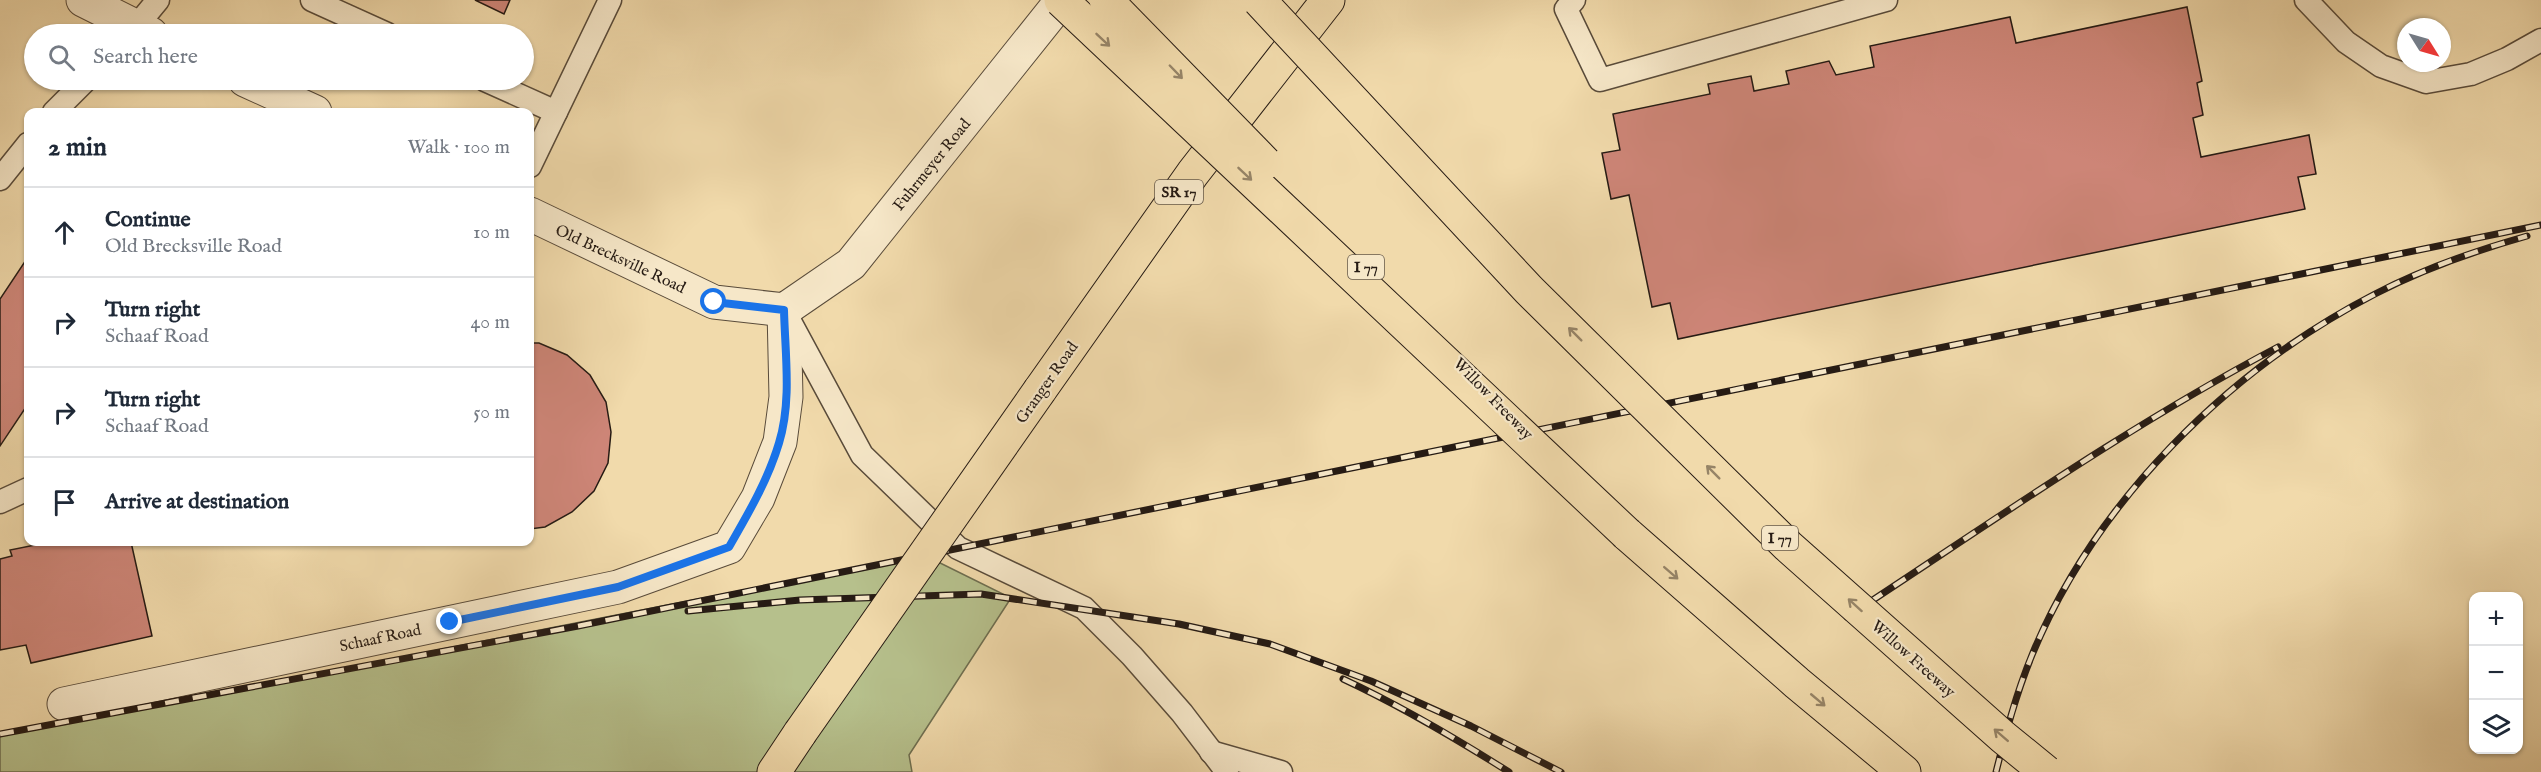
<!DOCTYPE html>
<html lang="en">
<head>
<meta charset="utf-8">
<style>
  :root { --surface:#fff; --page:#f6f6f7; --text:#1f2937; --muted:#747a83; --line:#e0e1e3 }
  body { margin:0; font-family:"IM FELL English",serif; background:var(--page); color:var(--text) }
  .controls { position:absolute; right:18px; bottom:18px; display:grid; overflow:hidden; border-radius:12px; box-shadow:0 2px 4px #0004 }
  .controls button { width:54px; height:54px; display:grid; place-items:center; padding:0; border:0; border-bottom:2px solid var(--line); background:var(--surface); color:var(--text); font:30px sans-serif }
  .compass { position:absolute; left:2397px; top:18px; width:54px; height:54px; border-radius:50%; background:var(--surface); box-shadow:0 2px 4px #0004; rotate:127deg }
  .stop { position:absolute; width:18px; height:18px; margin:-14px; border:4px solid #1a73e8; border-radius:50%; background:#fff }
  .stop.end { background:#1a73e8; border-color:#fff; box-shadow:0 2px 6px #0008 }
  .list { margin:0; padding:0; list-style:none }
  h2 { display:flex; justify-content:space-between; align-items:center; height:78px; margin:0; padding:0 24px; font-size:26px }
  h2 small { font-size:20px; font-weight:400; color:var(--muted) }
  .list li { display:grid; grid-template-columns:39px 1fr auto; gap:18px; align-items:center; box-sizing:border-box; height:90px; padding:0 24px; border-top:2px solid var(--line) }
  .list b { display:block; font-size:22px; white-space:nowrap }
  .list p { margin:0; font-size:20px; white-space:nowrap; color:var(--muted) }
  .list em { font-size:20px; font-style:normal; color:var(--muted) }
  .icon { flex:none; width:33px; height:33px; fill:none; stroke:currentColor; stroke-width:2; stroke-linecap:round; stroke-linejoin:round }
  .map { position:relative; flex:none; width:2541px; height:772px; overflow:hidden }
  .search { position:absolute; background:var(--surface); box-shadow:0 2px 4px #0004; left:24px; top:24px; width:510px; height:66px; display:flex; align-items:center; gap:15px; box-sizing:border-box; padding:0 21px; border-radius:33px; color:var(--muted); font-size:22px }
  .panel { position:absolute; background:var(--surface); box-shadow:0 2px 4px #0004; left:24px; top:108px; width:510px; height:438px; border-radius:12px }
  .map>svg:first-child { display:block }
  .green { fill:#b6c08c; stroke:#6e6e50; stroke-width:1.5 }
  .building { fill:#cd8577; stroke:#261b14; stroke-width:1.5 }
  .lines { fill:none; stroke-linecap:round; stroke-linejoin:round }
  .service-casing { stroke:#594b3a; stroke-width:25 }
  .minor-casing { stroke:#594b3a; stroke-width:35 }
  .tertiary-casing { stroke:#594b3a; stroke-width:35 }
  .primary-casing { stroke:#261b14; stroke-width:35 }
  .motorway-casing { stroke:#261b14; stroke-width:35 }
  .service { stroke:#f6e7c8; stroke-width:22 }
  .minor { stroke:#f6e7c8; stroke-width:33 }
  .tertiary { stroke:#f6e7c8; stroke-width:33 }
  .primary { stroke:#f1daab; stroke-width:33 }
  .motorway { stroke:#f1daab; stroke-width:33 }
  .rail-casing { stroke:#261b14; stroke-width:7 }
  .rail { stroke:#f6e7c8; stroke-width:4.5; stroke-dasharray:14; stroke-linecap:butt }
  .primary-bridge-casing { stroke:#261b14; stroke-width:35; stroke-linecap:butt }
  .motorway-bridge-casing { stroke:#261b14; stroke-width:35; stroke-linecap:butt }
  .primary-bridge { stroke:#f1daab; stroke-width:33 }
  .motorway-bridge { stroke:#f1daab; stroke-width:33 }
  .oneway { stroke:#968467 }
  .route { stroke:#1a73e8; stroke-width:8 }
  .labels { text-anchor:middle; stroke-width:4.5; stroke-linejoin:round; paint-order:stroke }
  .shield { fill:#f6e7c8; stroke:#64584a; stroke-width:1.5 }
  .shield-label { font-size:15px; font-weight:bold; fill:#261b14 }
  .street-label { font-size:16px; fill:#261b14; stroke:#f6e7c8 }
</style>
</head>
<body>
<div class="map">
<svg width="2541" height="772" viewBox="0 0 2541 772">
  <rect width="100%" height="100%" fill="#f1daab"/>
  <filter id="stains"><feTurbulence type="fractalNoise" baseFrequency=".00333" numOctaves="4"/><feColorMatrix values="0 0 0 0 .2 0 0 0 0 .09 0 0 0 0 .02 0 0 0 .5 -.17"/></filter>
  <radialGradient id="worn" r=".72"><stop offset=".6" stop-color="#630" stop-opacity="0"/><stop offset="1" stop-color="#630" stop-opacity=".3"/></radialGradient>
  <path class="green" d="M924 555 1011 598 909 755 912 772H0V736L896 560 910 575Z"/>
  <g class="building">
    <path d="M475 0H510L504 14Z"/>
    <path d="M2187 7 2202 81 2197 83 2203 115 2193 118 2201 157 2309 135 2316 174 2298 177 2305 209 1678 339 1670 303 1652 307 1629 195 1611 199 1602 153 1620 150 1613 114 1710 94 1708 84 1751 76 1754 91 1789 84 1786 71 1829 61 1836 75 1874 67 1870 46 2010 17 2016 43Z"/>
    <path d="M28 257V404L0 446V299Z"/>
    <path d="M530 343H539L567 355 590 375 606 402 611 432 608 463 594 491 572 512 545 527 530 529Z"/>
    <path d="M50 542H131L152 636 31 663 26 645 0 650V559L12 556 10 550Z"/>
  </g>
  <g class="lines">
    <g class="service-casing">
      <g id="service">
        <path d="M312 0 387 34"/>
        <path d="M1574 0 1566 9 1600 80 1886 0"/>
        <path d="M2306 0 2346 42 2381 66 2426 82 2471 74 2507 59 2541 40"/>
        <path d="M130 34 158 0"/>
        <path d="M485 80 556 112"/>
        <path d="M54 112 86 80"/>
        <path d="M530 166 610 0"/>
        <path d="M0 179 28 144"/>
        <path d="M787 316 862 455 958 548 1084 608 1132 656 1182 713 1227 772"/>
        <path d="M0 502 28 489"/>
        <path d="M1211 752 1281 772"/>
      </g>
    </g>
    <g class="minor-casing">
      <path id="minor" d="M64 704 618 587 729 547 758 498 780 442 786 397 784 310"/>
    </g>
    <g class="tertiary-casing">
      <g id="tertiary">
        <path d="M83 0 151 34"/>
        <path d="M245 80 315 112"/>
        <path d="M530 214 714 302 784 310 851 264 1062 0"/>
      </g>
    </g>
    <g class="primary-casing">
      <g id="primary">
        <path d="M1040 390 1193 173 1328 0"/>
        <path d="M774 772 800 733"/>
      </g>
    </g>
    <g class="motorway-casing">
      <path id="motorway" d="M1627 534 1797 683 1904 772"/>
    </g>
    <use href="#service" class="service"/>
    <use href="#minor" class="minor"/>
    <use href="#tertiary" class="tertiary"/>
    <use href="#primary" class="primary"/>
    <use href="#motorway" class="motorway"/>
    <g class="rail-casing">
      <g id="rail">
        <path d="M688 611 800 600 981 594 1179 624 1270 644 1371 681 1471 726 1561 772"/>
        <path d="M1847 617C1989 524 2128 426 2278 347"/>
        <path d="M1343 679C1401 706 1455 738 1509 772"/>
        <path d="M0 734 578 626 2541 225"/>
        <path d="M1996 772C2006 732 2016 694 2032 655 2095 502 2228 370 2375 294 2423 269 2474 251 2527 236"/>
      </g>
    </g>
    <use href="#rail" class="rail"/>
    <g class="primary-bridge-casing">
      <path id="primary-bridge" d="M800 733 1040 390"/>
    </g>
    <g class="motorway-bridge-casing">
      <g id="motorway-bridge">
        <path d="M1061 0 1627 534"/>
        <path d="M1106 0 1265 163"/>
        <path d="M1259 0 1529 290 1788 546 2003 737 2046 772"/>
      </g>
    </g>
    <use href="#primary-bridge" class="primary-bridge"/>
    <use href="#motorway-bridge" class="motorway-bridge"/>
  </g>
  <defs><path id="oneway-shaft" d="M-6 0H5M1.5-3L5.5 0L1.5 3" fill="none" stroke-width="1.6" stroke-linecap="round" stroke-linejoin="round" transform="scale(1.5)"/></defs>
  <g class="oneway">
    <use href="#oneway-shaft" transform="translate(1103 40) rotate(43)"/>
    <use href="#oneway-shaft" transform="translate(1176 72) rotate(46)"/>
    <use href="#oneway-shaft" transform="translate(1245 174) rotate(43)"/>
    <use href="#oneway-shaft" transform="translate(1575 334) rotate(-135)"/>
    <use href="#oneway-shaft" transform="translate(1713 472) rotate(-135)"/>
    <use href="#oneway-shaft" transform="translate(1671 573) rotate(41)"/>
    <use href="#oneway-shaft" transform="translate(1855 605) rotate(-138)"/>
    <use href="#oneway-shaft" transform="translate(1818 700) rotate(40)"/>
    <use href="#oneway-shaft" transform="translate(2001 735) rotate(-139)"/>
  </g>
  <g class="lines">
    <path class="route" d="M450 622 618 587 729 547C748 514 768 480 779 443 792 401 785 353 784 310L714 302"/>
  </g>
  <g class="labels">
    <g class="shield">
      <rect x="1155" y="180" width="48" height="24" rx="4.5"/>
      <rect x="1348" y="255" width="36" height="24" rx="4.5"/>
      <rect x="1762" y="526" width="36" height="24" rx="4.5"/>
    </g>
    <g class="shield-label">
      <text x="1179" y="197">SR 17</text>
      <text x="1366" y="272">I 77</text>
      <text x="1780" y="543">I 77</text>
    </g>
    <g class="street-label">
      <text transform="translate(931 164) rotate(-51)" y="6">Fuhrmeyer Road</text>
      <text transform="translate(621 258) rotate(25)" y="6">Old Brecksville Road</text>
      <text transform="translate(1046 382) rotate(-55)" y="6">Granger Road</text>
      <text transform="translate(1494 398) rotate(46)" y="6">Willow Freeway</text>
      <text transform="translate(380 637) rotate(-12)" y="6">Schaaf Road</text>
      <text transform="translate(1914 658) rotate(42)" y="6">Willow Freeway</text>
    </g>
  </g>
  <rect width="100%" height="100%" filter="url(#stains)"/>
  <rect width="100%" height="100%" fill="url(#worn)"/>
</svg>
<div class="controls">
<button>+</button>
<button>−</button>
<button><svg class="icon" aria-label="layers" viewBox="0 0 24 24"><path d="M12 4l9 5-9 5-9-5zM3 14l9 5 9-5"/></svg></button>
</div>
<svg class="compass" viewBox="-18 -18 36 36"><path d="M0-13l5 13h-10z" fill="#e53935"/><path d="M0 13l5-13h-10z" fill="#747a83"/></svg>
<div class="stop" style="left:714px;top:302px"></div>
<div class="stop end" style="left:450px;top:622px"></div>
<div class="search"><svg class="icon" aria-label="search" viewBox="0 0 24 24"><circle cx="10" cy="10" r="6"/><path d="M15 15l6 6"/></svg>Search here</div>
<section class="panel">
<h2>2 min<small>Walk · 100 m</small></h2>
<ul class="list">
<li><svg class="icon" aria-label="ahead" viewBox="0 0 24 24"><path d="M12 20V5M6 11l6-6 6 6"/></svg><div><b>Continue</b><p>Old Brecksville Road</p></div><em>10 m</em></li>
<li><svg class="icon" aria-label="right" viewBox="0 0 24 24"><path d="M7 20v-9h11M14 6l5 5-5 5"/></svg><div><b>Turn right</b><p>Schaaf Road</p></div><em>40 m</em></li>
<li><svg class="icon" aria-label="right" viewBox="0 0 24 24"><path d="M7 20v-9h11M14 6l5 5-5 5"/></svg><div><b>Turn right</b><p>Schaaf Road</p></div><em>50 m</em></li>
<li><svg class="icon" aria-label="arrive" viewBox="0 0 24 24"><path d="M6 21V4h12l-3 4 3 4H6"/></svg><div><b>Arrive at destination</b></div></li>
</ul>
</section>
</div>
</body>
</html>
